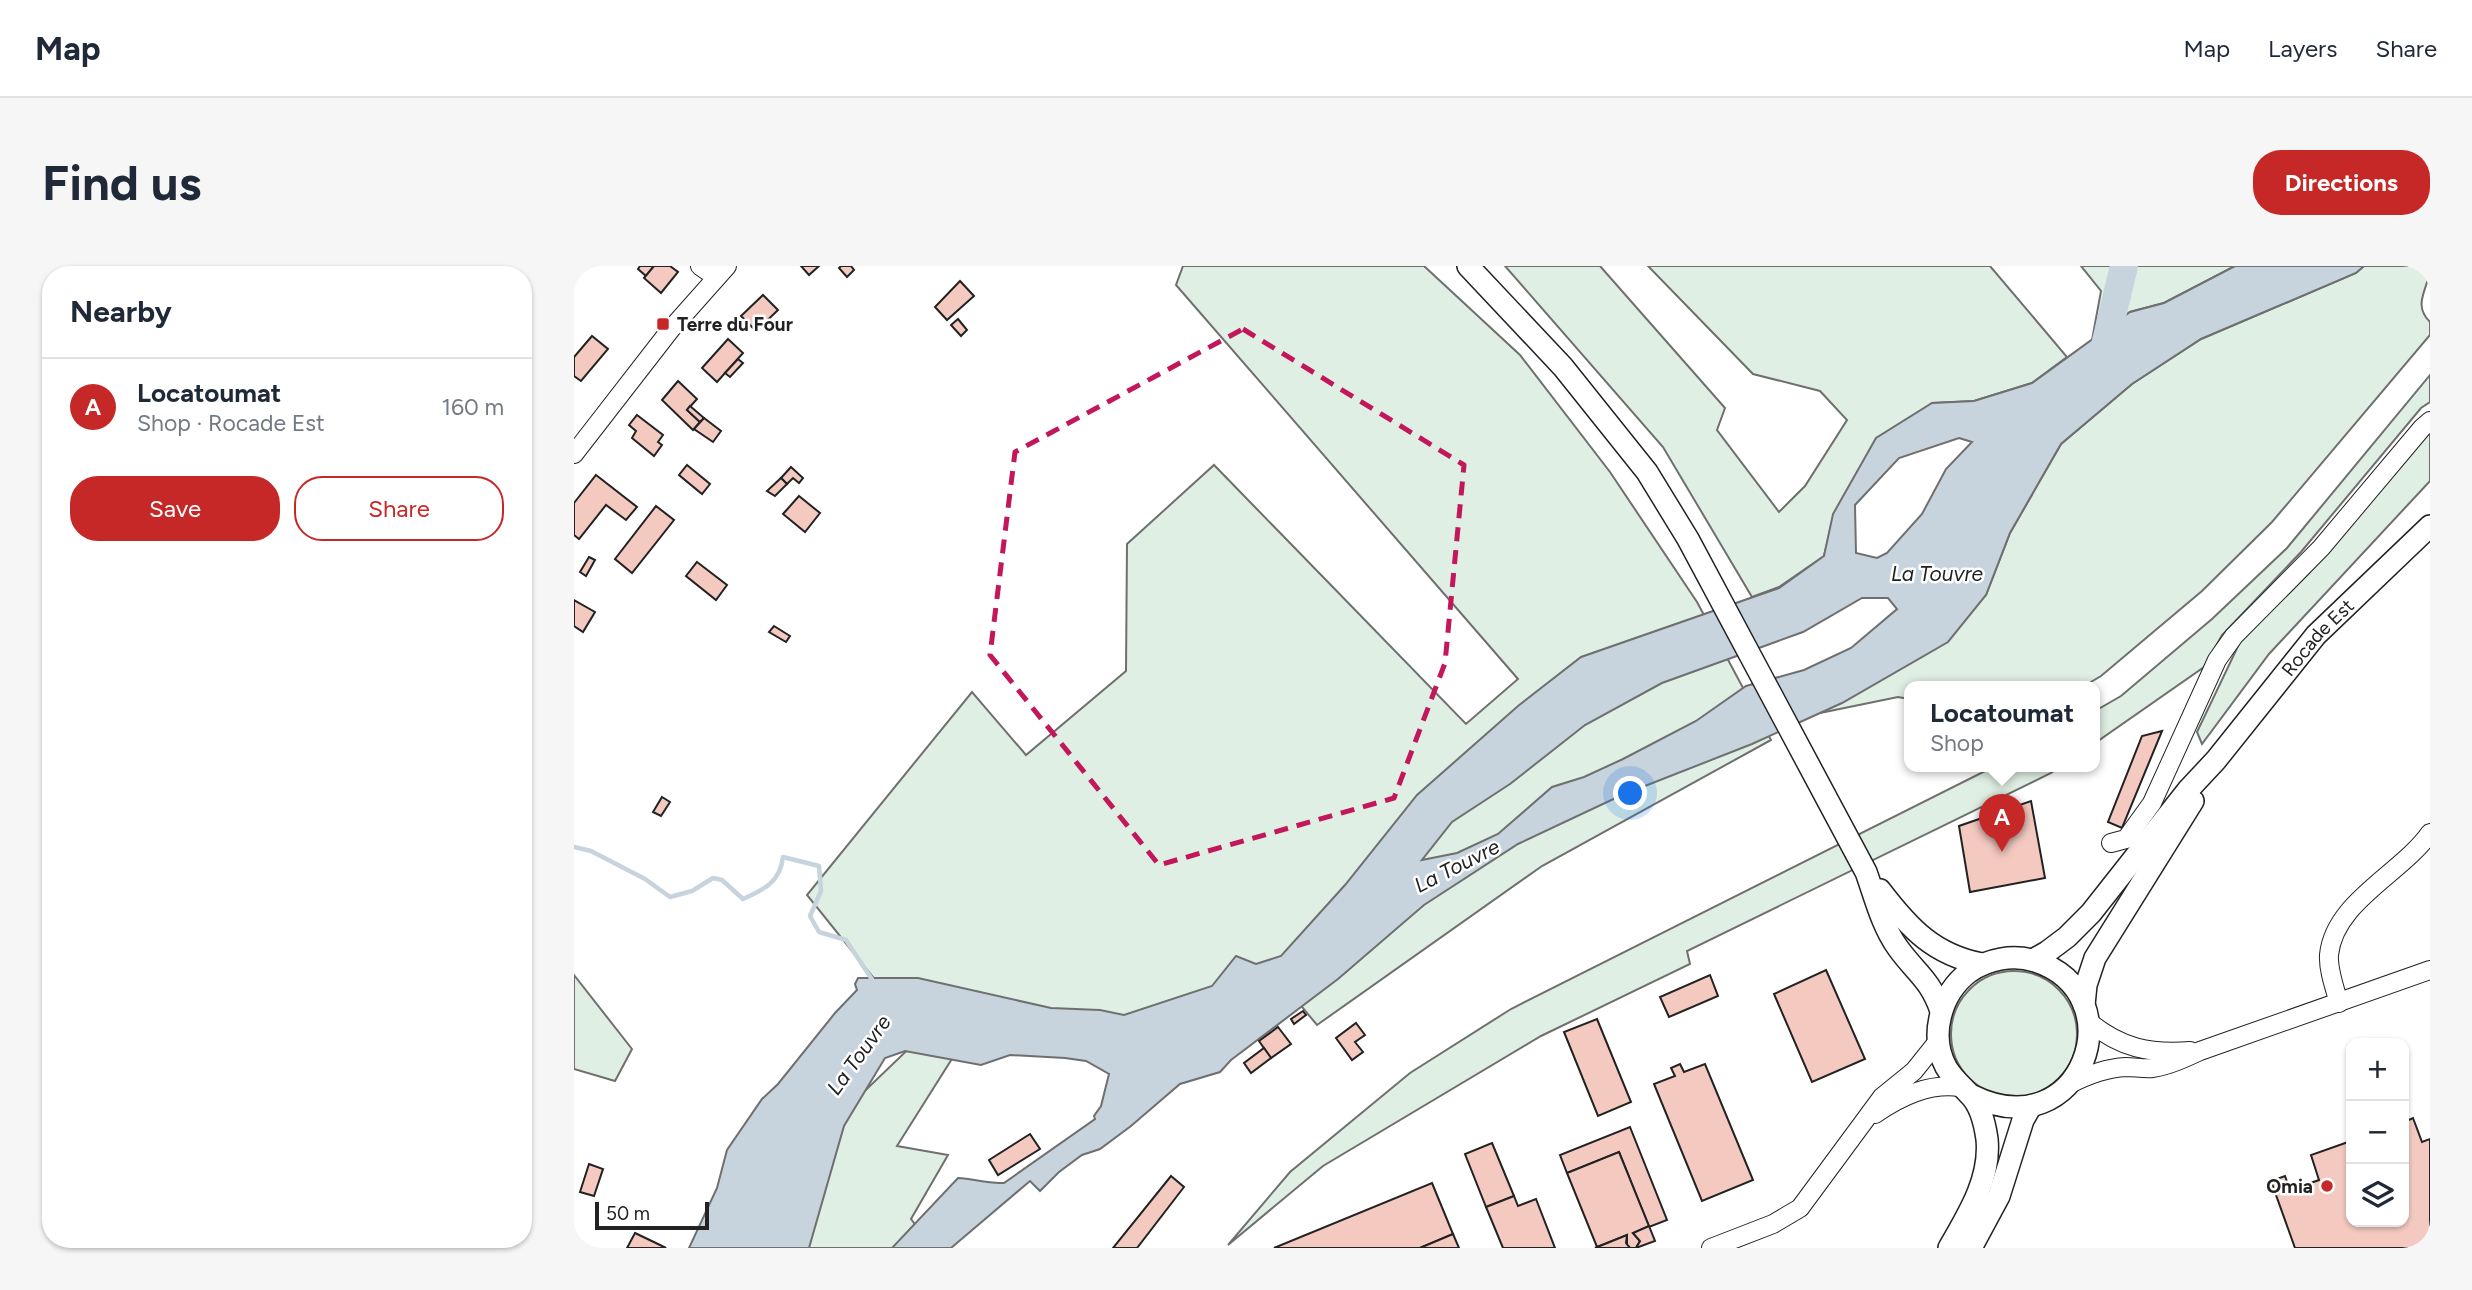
<!DOCTYPE html>
<html lang="en">
<head>
<meta charset="utf-8">
<style>
  :root { --surface:#fff; --page:#f6f6f7; --text:#1f2937; --muted:#747a83; --line:#e0e1e3; --accent:#c62828 }
  body { margin:0; font-family:Figtree,sans-serif; background:var(--page); color:var(--text) }
  .controls { position:absolute; right:21px; bottom:21px; display:grid; overflow:hidden; border-radius:14px; box-shadow:0 2px 5px #0004 }
  .controls button { width:63px; height:63px; display:grid; place-items:center; padding:0; border:0; border-bottom:2px solid var(--line); background:var(--surface); color:var(--text); font:35px sans-serif }
  .scale { position:absolute; left:21px; bottom:18px; width:114px; box-sizing:border-box; padding-left:7px; border:4px solid #222; border-top:0; font-size:19px; line-height:24px; white-space:nowrap; color:#222; -webkit-text-stroke:5px #fff; paint-order:stroke }
  .you { position:absolute; left:1057px; top:528px; width:24px; height:24px; margin:-18px; border:5px solid #fff; border-radius:50%; background:#1a73e8; box-shadow:0 0 0 10px #1a73e833 }
  .badge { display:grid; place-items:center; width:46px; height:46px; border-radius:50%; background:var(--accent); color:#fff; font-size:23px; font-weight:700 }
  .pin { position:absolute; translate:-50% -58px; filter:drop-shadow(0 2px 4px #0008) }
  .pin::after { content:''; position:absolute; top:37px; width:24px; height:21px; background:inherit; clip-path:polygon(0 0,100% 0,50% 100%) }
  .popup { position:absolute; left:1330px; top:415px; width:196px; height:91px; box-sizing:border-box; display:grid; place-content:center; border-radius:14px; background:var(--surface); filter:drop-shadow(0 2px 5px #0005); font-size:23px; white-space:nowrap; color:var(--muted) }
  .popup b { font-size:26px; color:var(--text) }
  .popup::after { content:''; position:absolute; left:50%; top:100%; margin-left:-14px; border:14px solid transparent; border-top-color:var(--surface) }
  .list { margin:0; padding:0; list-style:none }
  h2 { display:flex; justify-content:space-between; align-items:center; height:91px; margin:0; padding:0 28px; font-size:30px }
  h2 small { font-size:23px; font-weight:400; color:var(--muted) }
  .list li { display:grid; grid-template-columns:46px 1fr auto; gap:21px; align-items:center; box-sizing:border-box; height:98px; padding:0 28px; border-top:2px solid var(--line) }
  .list b { display:block; font-size:26px; white-space:nowrap }
  .list p { margin:0; font-size:23px; white-space:nowrap; color:var(--muted) }
  .list em { font-size:23px; font-style:normal; color:var(--muted) }
  .actions { display:flex; gap:14px; padding:21px 28px }
  .actions a { flex:1; padding:16px 0; border:2px solid var(--accent); border-radius:28px; text-align:center; font-size:24px; color:var(--accent) }
  .actions .main { background:var(--accent); color:#fff }
  .icon { flex:none; width:38px; height:38px; fill:none; stroke:currentColor; stroke-width:2; stroke-linecap:round; stroke-linejoin:round }
  .map { position:relative; flex:none; width:1856px; height:982px; overflow:hidden; border-radius:28px }
  header { display:flex; align-items:center; gap:42px; box-sizing:border-box; height:98px; padding:0 35px; background:var(--surface); border-bottom:2px solid var(--line) }
  header strong { font-size:33px }
  nav { display:flex; gap:38px; margin-inline-start:auto; font-size:24px }
  .intro { display:flex; align-items:center; justify-content:space-between; box-sizing:border-box; height:168px; padding:0 42px }
  h1 { margin:0; font-size:49px }
  .button { padding:18px 32px; border-radius:28px; background:var(--accent); color:#fff; font-size:24px; font-weight:700 }
  main { display:flex; gap:42px; padding:0 42px }
  aside { flex:1; background:var(--surface); border-radius:28px; box-shadow:0 2px 5px #0004 }
  .map>svg:first-child { display:block }
  .green { fill:#e0efe3; stroke:#6f6f6f; stroke-width:2 }
  .water { fill:#c7d3dd; stroke:#6f6f6f; stroke-width:2; fill-rule:evenodd }
  .lines { fill:none; stroke-linecap:round; stroke-linejoin:round }
  .stream { stroke:#c7d3dd; stroke-width:4.5 }
  .river { stroke:#c7d3dd; stroke-width:28 }
  .building { fill:#f3c9c0; stroke:#222; stroke-width:2 }
  .minor-casing { stroke:#222; stroke-width:20 }
  .major-casing { stroke:#222; stroke-width:24 }
  .minor { stroke:#fff; stroke-width:18 }
  .major { stroke:#fff; stroke-width:21 }
  .marked { fill:none; stroke:#c2185b; stroke-width:5; stroke-dasharray:14 9; stroke-linejoin:round }
  .poi-dot { fill:#c62828; stroke:#fff; stroke-width:2.5 }
  .labels { text-anchor:middle; stroke-width:5; stroke-linejoin:round; paint-order:stroke }
  .poi-label { font-size:19px; font-weight:bold; fill:#222; stroke:#fff; text-anchor:start }
  .street-label { font-size:19px; fill:#222; stroke:#fff }
  .water-label { font-size:21px; font-style:italic; fill:#222; stroke:#fff }
</style>
</head>
<body>
<header>
<strong>Map</strong>
<nav><a>Map</a><a>Layers</a><a>Share</a></nav>
</header>
<div class="intro"><h1>Find us</h1><a class="button">Directions</a></div>
<main>
<aside>
<h2>Nearby<small></small></h2>
<ul class="list">
<li><span class="badge">A</span><div><b>Locatoumat</b><p>Shop · Rocade Est</p></div><em>160 m</em></li>
</ul>
<div class="actions"><a class="main">Save</a><a>Share</a></div>
</aside>
<div class="map">
<svg width="1856" height="982" viewBox="0 0 1856 982">
  <rect width="100%" height="100%" fill="#fff"/>
  <g class="green">
    <path d="M609 0H850L946 89 1036 206 1123 336 1197 474 968 600 743 759 719 730 393 769 323 880 374 889 337 953 359 982H234L273 842 347 771 233 629 398 426 452 489 552 405 553 278 640 199 892 458 944 413 602 19Z"/>
    <path d="M931 0H1026L1151 142 1143 164 1205 246 1231 220 1273 154 1246 125 1179 108 1074 0H1416L1493 91 1458 117 1400 135 1358 137 1260 248 1250 290 1205 321 1178 331 1089 181Z"/>
    <path d="M1507 0H1661L1590 37 1556 46 1518 74 1527 25Z"/>
    <path d="M1790 0H1856C1856 22 1837 37 1856 56V69L1698 256 1628 325 1527 410 1510 420H1335V433L1324 431 1246 447 1291 422 1412 329 1436 267 1487 178 1558 118 1627 73 1782 7Z"/>
    <path d="M1856 109V136L1847 142 1727 286 1648 369 1630 401 1521 477V445L1547 430 1638 353 1713 282Z"/>
    <path d="M1856 166V215L1695 388 1628 478 1623 466 1666 376 1735 307 1839 180Z"/>
    <path d="M1421 500H1487L1477 507 1113 685 1116 698 967 770 749 900 654 979 716 906 836 807 937 743Z"/>
    <circle cx="1440" cy="768" r="63"/>
    <path d="M0 709 58 783 41 815 0 803Z"/>
  </g>
  <path class="water" d="M1661 0H1790L1782 7 1627 73 1558 118 1487 178 1436 267 1412 329 1374 376 1268 437 1178 478 1048 529 944 578 850 639 764 713 657 794 646 806 606 818 557 860 526 883 508 889 485 906 466 925 456 915 377 982H318L384 912C400 913 413 917 430 917L521 853 520 850 527 840 535 808 512 795 491 792 436 789 407 799 331 785 311 792 270 860 235 982H115L143 922 153 884 188 833 204 818 261 747 283 724 281 718 284 712H344L477 742 526 744 550 749 638 720 662 690 682 698 707 690 771 619 843 529 944 440 1007 391 1205 322 1250 290 1259 248 1302 172 1358 137 1400 135 1458 117 1556 46 1590 37ZM1385 172 1398 176 1372 203 1348 248 1313 287 1303 292 1282 287 1281 239 1325 192ZM1288 332H1314L1323 343 1277 382 1230 404 1172 420 1122 455 1049 493 1010 511 978 521 924 568 883 587 848 594 878 556 936 518 1011 459 1088 417 1229 366Z"/>
  <g class="lines">
    <path class="stream" d="M0 581 17 585 71 613 96 631 118 625 139 612 148 614 169 633C191 623 206 616 209 591L245 600 247 625 236 650 245 666 272 674 299 715"/>
    <path class="river" d="M1527 96 1550 0"/>
  </g>
  <g class="building">
    <path d="M66 0H80L72 10 64 3Z"/>
    <path d="M80 0H96L104 6 87 27 70 12Z"/>
    <path d="M227 0H245L235 9Z"/>
    <path d="M267 0H277L280 4 273 11 265 2Z"/>
    <path d="M386 15 400 30 373 54 361 41Z"/>
    <path d="M189 29 204 44 182 65 167 50Z"/>
    <path d="M384 53 393 64 387 70 377 59Z"/>
    <path d="M18 70 34 83 7 115 0 110V91Z"/>
    <path d="M154 73 169 87 143 116 128 102Z"/>
    <path d="M164 93 169 97 156 111 151 107Z"/>
    <path d="M104 115 123 133 113 144 126 156 119 164 88 134Z"/>
    <path d="M116 140 130 152 126 156 113 144Z"/>
    <path d="M63 149 89 169 84 176 88 179 80 190 58 172 62 165 55 159Z"/>
    <path d="M130 152 147 165 139 176 120 163Z"/>
    <path d="M113 199 136 218 128 228 105 209Z"/>
    <path d="M217 201 229 212 225 217 219 212 213 218 207 212Z"/>
    <path d="M22 209 63 241 52 254 32 239 5 273 0 269V237Z"/>
    <path d="M207 212 213 218 201 230 193 225Z"/>
    <path d="M225 230 246 247 231 266 209 248Z"/>
    <path d="M82 240 100 254 58 307 41 293Z"/>
    <path d="M15 291 21 294 12 310 6 306Z"/>
    <path d="M123 296 153 319 142 334 112 310Z"/>
    <path d="M0 334 21 346 9 366 0 360Z"/>
    <path d="M200 360 216 370 212 376 195 366Z"/>
    <path d="M1588 465 1548 562 1534 556 1568 470Z"/>
    <path d="M88 531 96 536 87 550 79 546Z"/>
    <path d="M1457 535 1471 612 1396 626 1385 560Z"/>
    <path d="M1252 704 1291 793 1238 816 1200 728Z"/>
    <path d="M1136 709 1144 730 1095 751 1086 731Z"/>
    <path d="M729 745 732 749 720 758 717 753Z"/>
    <path d="M1023 753 1057 836 1024 850 990 766Z"/>
    <path d="M782 757 791 769 781 776 789 786 778 794 762 772Z"/>
    <path d="M704 761 717 778 697 792 685 775Z"/>
    <path d="M690 782 697 792 677 807 670 797Z"/>
    <path d="M1106 798 1110 806 1131 798 1179 914 1128 935 1080 818 1101 810 1097 802Z"/>
    <path d="M1839 852 1848 876 1856 873V982H1721L1697 915 1711 910 1716 924 1745 914 1737 889 1777 875V956H1830V856Z"/>
    <path d="M1056 861 1093 954 1075 961 1045 886 993 907 986 889Z"/>
    <path d="M456 868 466 883 424 909 415 894Z"/>
    <path d="M918 877 940 930 912 941 891 888Z"/>
    <path d="M1045 886 1075 960 1059 967 1066 975 1062 982H1056L1053 979V969L1023 981 993 907Z"/>
    <path d="M15 898 29 903 20 930 6 926Z"/>
    <path d="M597 910 610 921 563 982H539Z"/>
    <path d="M858 917 879 968 846 982H700Z"/>
    <path d="M940 930 944 940 962 933 981 982H929L912 941Z"/>
    <path d="M1075 960 1081 975 1062 982 1066 975 1059 967Z"/>
    <path d="M61 967 84 978 92 982H53Z"/>
    <path d="M879 968 885 982H846Z"/>
    <path d="M1053 969 1052 977 1056 982H1021Z"/>
  </g>
  <g class="lines">
    <g class="minor-casing">
      <g id="minor">
        <path d="M126 0 142 11"/>
        <path d="M0 188 97 63 153 0"/>
        <path d="M1537 577 1552 573 1578 537 1643 394 1660 370 1747 282 1848 162 1856 155"/>
        <path d="M1765 737C1761 723 1754 704 1755 689 1760 636 1827 608 1856 567"/>
        <path d="M1515 756C1547 782 1575 788 1616 785"/>
        <path d="M1494 819C1513 809 1531 802 1552 801 1561 801 1570 803 1579 802 1596 799 1611 792 1626 785L1856 704"/>
        <path d="M1301 848C1327 830 1355 817 1386 821"/>
        <path d="M1137 982 1199 958 1226 942 1308 831 1340 805 1364 775"/>
      </g>
    </g>
    <g class="major-casing">
      <g id="major">
        <path d="M894 0 989 101 1073 206 1114 273 1292 606C1301 631 1308 660 1324 682 1342 707 1356 713 1367 745"/>
        <path d="M1306 624C1335 662 1360 689 1408 698"/>
        <path id="s1" d="M1459 694 1473 686 1493 671 1517 647 1614 524 1642 494 1742 369 1856 260"/>
        <path d="M1510 739 1512 719 1521 692 1619 535"/>
        <path d="M1375 982C1394 949 1417 913 1413 873 1411 859 1407 840 1396 829 1388 820 1379 813 1372 801 1355 769 1367 727 1395 706 1414 693 1439 688 1461 695 1563 728 1508 885 1397 829"/>
        <path d="M1397 982 1425 930 1449 854 1457 840"/>
      </g>
    </g>
    <use href="#minor" class="minor"/>
    <use href="#major" class="major"/>
  </g>
  <path class="marked" d="M669 63 890 199 871 397 820 532 585 599 416 389 441 186Z"/>
  <g class="poi-dot">
    <rect x="82" y="51" width="14" height="14" rx="3.5"/>
    <circle cx="1753" cy="920" r="7"/>
  </g>
  <g class="labels">
    <g class="poi-label">
      <text x="103" y="65">Terre du Four</text>
      <text x="1739" y="927" text-anchor="end">Omia</text>
    </g>
    <g class="street-label">
      <text dy="7" stroke="none"><textPath href="#s1" startOffset="432">Rocade Est</textPath></text>
    </g>
    <g class="water-label">
      <text x="1363" y="315">La Touvre</text>
      <text transform="translate(883 600) rotate(-27)" y="7">La Touvre</text>
      <text transform="translate(285 789) rotate(-54)" y="7">La Touvre</text>
    </g>
  </g>
</svg>
<div class="controls">
<button>+</button>
<button>−</button>
<button><svg class="icon" aria-label="layers" viewBox="0 0 24 24"><path d="M12 4l9 5-9 5-9-5zM3 14l9 5 9-5"/></svg></button>
</div>
<div class="scale">50 m</div>
<div class="you"></div>
<div class="pin badge" style="left:1428px;top:586px">A</div>
<div class="popup"><b>Locatoumat</b>Shop</div>
</div>
</main>
</body>
</html>
